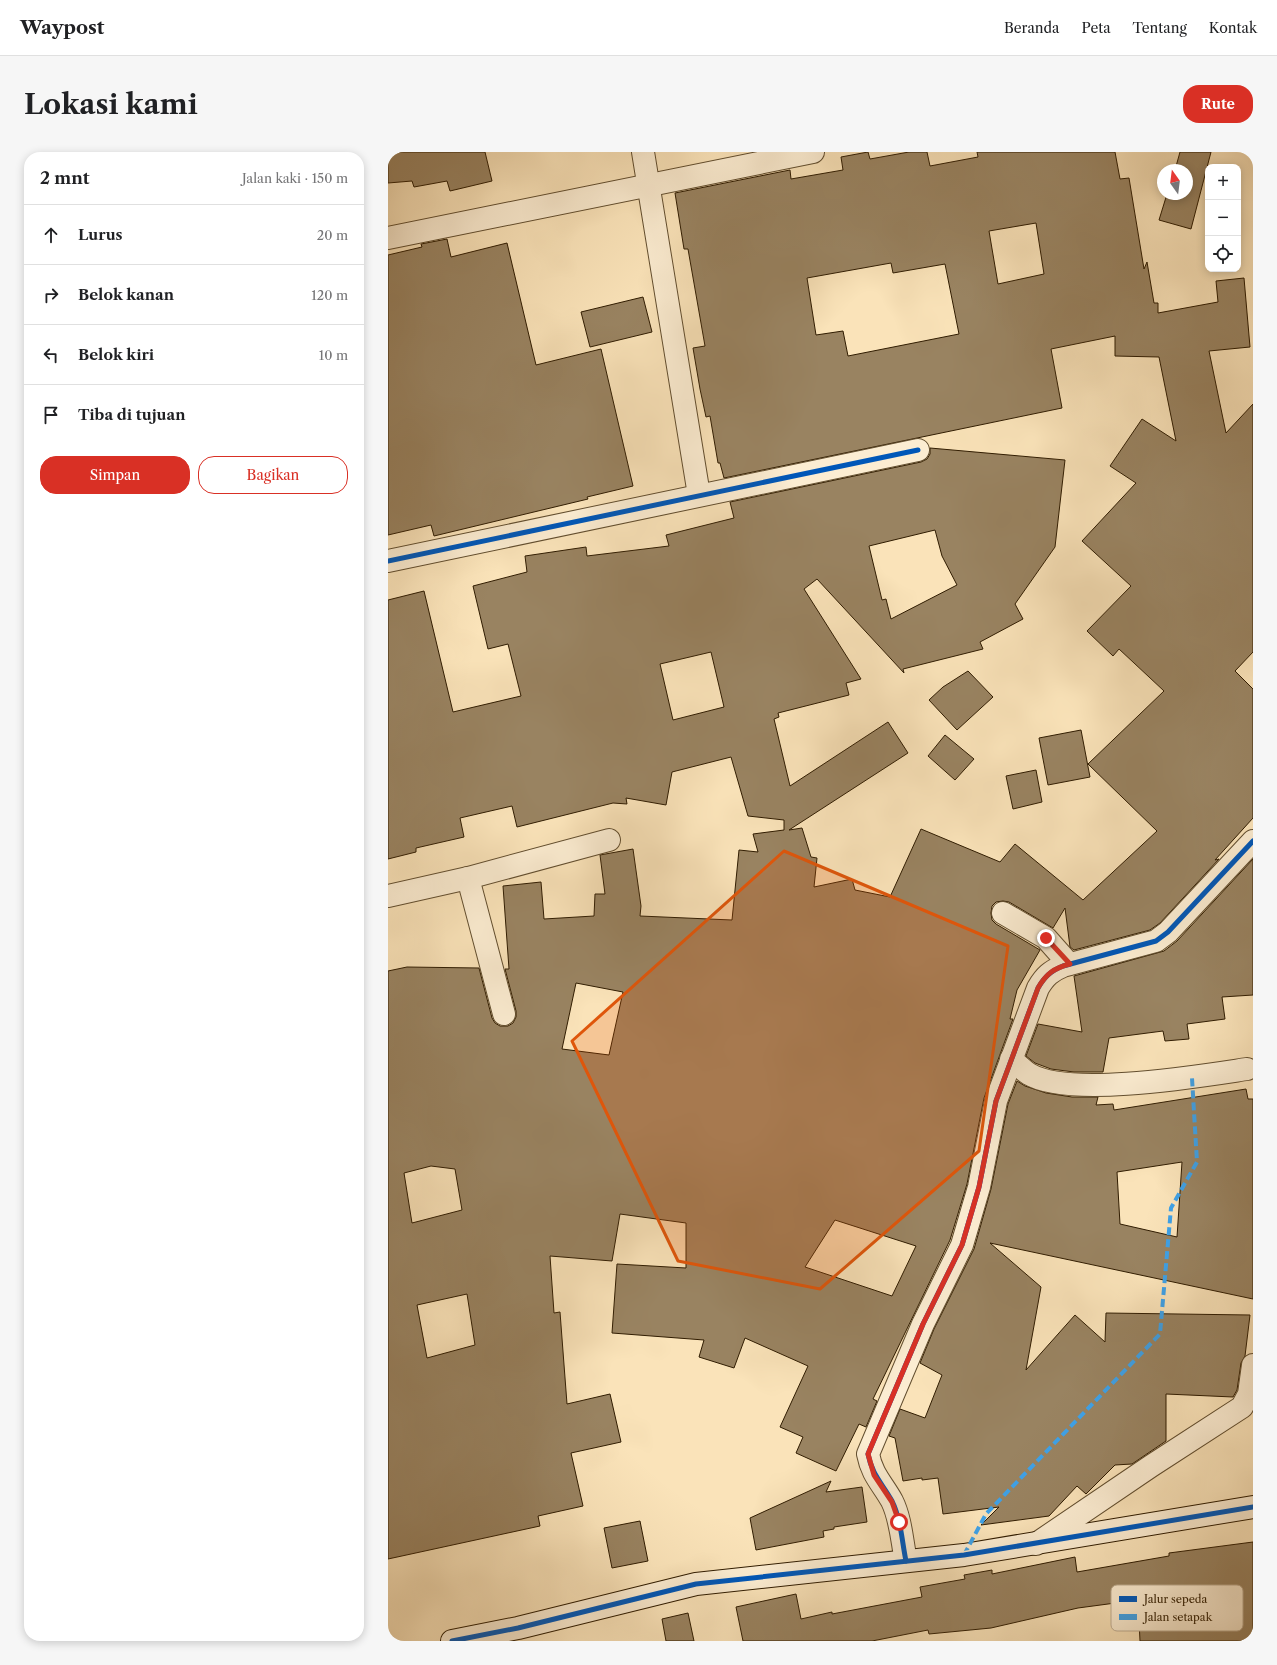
<!DOCTYPE html>
<html lang="id">
<head>
<meta charset="utf-8">
<style>
  :root { --surface:#fff; --page:#f6f6f6; --text:#202124; --muted:#757577; --line:#e0e0e0; --accent:#d93025 }
  body { margin:0; font-family:"Libre Caslon Text",serif; background:var(--page); color:var(--text) }
  .controls { position:absolute; right:12px; top:12px; display:grid; overflow:hidden; border-radius:8px; box-shadow:0 2px 10px #0003 }
  .controls button { width:36px; height:36px; display:grid; place-items:center; padding:0; border:0; border-bottom:1px solid var(--line); background:var(--surface); color:var(--text); font:20px sans-serif }
  .compass { position:absolute; left:769px; top:12px; width:36px; height:36px; border-radius:50%; background:var(--surface); box-shadow:0 2px 10px #0003; rotate:346deg }
  .stop { position:absolute; width:12px; height:12px; margin:-9px; border:3px solid #d93025; border-radius:50%; background:#fff }
  .stop.end { background:#d93025; border-color:#fff; box-shadow:0 1px 4px #0008 }
  .list { margin:0; padding:0; list-style:none }
  h2 { display:flex; justify-content:space-between; align-items:center; height:52px; margin:0; padding:0 16px; font-size:17px }
  h2 small { font-size:13px; font-weight:400; color:var(--muted) }
  .list li { display:grid; grid-template-columns:26px 1fr auto; gap:12px; align-items:center; box-sizing:border-box; height:60px; padding:0 16px; border-top:1px solid var(--line) }
  .list b { display:block; font-size:15px; white-space:nowrap }
  .list em { font-size:13px; font-style:normal; color:var(--muted) }
  .actions { display:flex; gap:8px; padding:12px 16px }
  .actions a { flex:1; padding:9px 0; border:1px solid var(--accent); border-radius:16px; text-align:center; font-size:14px; color:var(--accent) }
  .actions .main { background:var(--accent); color:#fff }
  .icon { flex:none; width:22px; height:22px; fill:none; stroke:currentColor; stroke-width:2; stroke-linecap:round; stroke-linejoin:round }
  .map { position:relative; flex:none; width:865px; height:1489px; overflow:hidden; border-radius:16px }
  header { display:flex; align-items:center; gap:24px; box-sizing:border-box; height:56px; padding:0 20px; background:var(--surface); border-bottom:1px solid var(--line) }
  header strong { font-size:19px }
  nav { display:flex; gap:22px; margin-inline-start:auto; font-size:14px }
  .intro { display:flex; align-items:center; justify-content:space-between; box-sizing:border-box; height:96px; padding:0 24px }
  h1 { margin:0; font-size:28px }
  .button { padding:10px 18px; border-radius:16px; background:var(--accent); color:#fff; font-size:14px; font-weight:700 }
  main { display:flex; gap:24px; padding:0 24px }
  aside { flex:1; background:var(--surface); border-radius:16px; box-shadow:0 2px 10px #0003 }
  .map>svg:first-child { display:block }
  .building { fill:#998361; stroke:#301c01; fill-rule:evenodd }
  .lines { fill:none; stroke-linecap:round; stroke-linejoin:round }
  .street-casing { stroke:#624e2f; stroke-width:24 }
  .secondary-casing { stroke:#301c01; stroke-width:24 }
  .street { stroke:#fcedd2; stroke-width:22 }
  .secondary { stroke:#fcedd2; stroke-width:22 }
  .quiet { stroke:#3ea2e9; stroke-width:4; stroke-dasharray:8 4; stroke-linecap:butt }
  .cycleway-casing { stroke:#fcedd2; stroke-width:8 }
  .cycleway { stroke:#0057b8; stroke-width:5 }
  .route { stroke:#d93025; stroke-width:5 }
  .marked { fill:#df560b; fill-opacity:0.2; stroke:#df560b; stroke-width:3; stroke-linejoin:round }
  .key { fill:#fcedd2; stroke:#bfae93; stroke-width:1 }
  .key-label { font-size:11px; fill:#301c01 }
</style>
</head>
<body>
<header>
<strong>Waypost</strong>
<nav><a>Beranda</a><a>Peta</a><a>Tentang</a><a>Kontak</a></nav>
</header>
<div class="intro"><h1>Lokasi kami</h1><a class="button">Rute</a></div>
<main>
<aside>
<h2>2 mnt<small>Jalan kaki · 150 m</small></h2>
<ul class="list">
<li><svg class="icon" aria-label="ahead" viewBox="0 0 24 24"><path d="M12 20V5M6 11l6-6 6 6"/></svg><div><b>Lurus</b></div><em>20 m</em></li>
<li><svg class="icon" aria-label="right" viewBox="0 0 24 24"><path d="M7 20v-9h11M14 6l5 5-5 5"/></svg><div><b>Belok kanan</b></div><em>120 m</em></li>
<li><svg class="icon" aria-label="left" viewBox="0 0 24 24"><path d="M17 20v-9H6M10 6l-5 5 5 5"/></svg><div><b>Belok kiri</b></div><em>10 m</em></li>
<li><svg class="icon" aria-label="arrive" viewBox="0 0 24 24"><path d="M6 21V4h12l-3 4 3 4H6"/></svg><div><b>Tiba di tujuan</b></div></li>
</ul>
<div class="actions"><a class="main">Simpan</a><a>Bagikan</a></div>
</aside>
<div class="map">
<svg width="865" height="1489" viewBox="0 0 865 1489">
  <rect width="100%" height="100%" fill="#fae3b9"/>
  <filter id="stains"><feTurbulence type="fractalNoise" baseFrequency=".005" numOctaves="4"/><feColorMatrix values="0 0 0 0 .2 0 0 0 0 .09 0 0 0 0 .02 0 0 0 .5 -.17"/></filter>
  <radialGradient id="worn" r=".72"><stop offset=".6" stop-color="#630" stop-opacity="0"/><stop offset="1" stop-color="#630" stop-opacity=".3"/></radialGradient>
  <g class="building">
    <path d="M0 0H97L104 29 62 39 59 29 26 35 24 29 0 31Z"/>
    <path d="M480 0 482 7 521 0H539L542 14 590 5 589 0H727L732 27 741 26 756 117 759 110 766 151H770V161L830 150 828 129 856 126 862 195 821 199 838 281 865 252V500L847 519 865 537V666L827 708 831 707 772 771 762 778 686 798 682 795 677 756 665 776 621 750 615 749 608 750 604 754 603 761 604 768 608 772 652 798 629 838 622 867H625L596 946 579 1032 562 1088 485 1247 489 1249 478 1275 471 1272 448 1319 408 1301 415 1285 392 1275 420 1214 357 1186 346 1216 311 1205 316 1188 224 1181 229 1112 298 1116V1071L232 1062 224 1109 162 1104 166 1161 172 1160 179 1252 222 1242 233 1290 183 1301 195 1354 150 1364 152 1374 0 1407V819L19 815 91 816 104 866 107 871 112 874H120L125 871 128 865V859L117 817H121L115 734 153 730 156 767 206 764 207 742H217L212 703 245 697 253 754 252 764 344 768 351 698 370 700 365 682 396 678V668L360 664 343 605 284 620 278 653 238 646 239 652 225 651 129 675 124 654 72 666 76 685 28 696V700L0 707V448L36 439 65 560 133 544 120 492 100 497 85 434 139 420 137 404 198 395 199 404 281 394 278 383 346 366 342 350 533 310 539 307 542 302V296L677 308 667 395 627 452 635 467 592 490 595 497 515 517 516 521 429 427 416 437 473 527 458 531 461 543 390 561 391 565 386 567 402 634 500 570 520 601 401 678 414 676 423 705 429 706 426 735 464 727 467 738 502 745 533 677 612 710 627 692 695 748 769 679 700 612 776 539 731 497 725 504 699 479 743 434 694 389 748 331 722 314 754 267 788 289 771 205 727 204V184L663 197 674 256 336 326 332 311H330L322 264 318 265 312 237 305 196 317 194 300 97H296L287 41 402 18 403 27 455 18 453 5ZM648 71 656 122 610 132 601 79ZM503 111 505 121 557 112 571 182 460 204 455 179 428 183 419 126ZM547 378 554 404 569 433 503 467 498 447 494 448 481 394ZM323 500 336 555 285 568 272 512ZM188 831 235 840 221 903 174 897ZM43 1014 67 1017 74 1058 24 1071 16 1021ZM447 1068 528 1094 504 1144 417 1115ZM79 1142 87 1193 39 1206 29 1153Z"/>
    <path d="M792 0H823L803 77 771 68 779 42H799V18H787Z"/>
    <path d="M59 87 63 105 119 91 148 213 213 197 245 334 199 345 200 347 46 384 43 373 0 383V103L34 95 33 92Z"/>
    <path d="M255 145 264 180 202 195 193 160Z"/>
    <path d="M580 519 605 545 569 578 541 548 555 535Z"/>
    <path d="M693 578 702 625 660 633 651 586Z"/>
    <path d="M557 583 586 607 567 628 540 604Z"/>
    <path d="M648 618 654 650 625 657 618 624Z"/>
    <path d="M865 707V843L834 845 837 867 799 872 801 887 777 889 775 879 721 886 715 920H686L663 917 647 911 638 904 650 872 694 880 686 824 776 799 789 789Z"/>
    <path d="M629 929 637 934 658 941 684 945H710L708 953 725 952 726 958 858 937 860 947H865V1147L602 1091 653 1135 638 1218 687 1163 717 1190 718 1161 862 1163 857 1204 853 1211 849 1238 845 1245 778 1242V1289L744 1312 727 1313 698 1342 689 1334 661 1364 593 1373 611 1355 555 1362 550 1326 534 1328V1326L515 1329 507 1286 501 1284 512 1257 537 1266 554 1223 532 1211 546 1177 586 1097 603 1037 620 952ZM794 1010 789 1085 732 1072 729 1020Z"/>
    <path d="M443 1329 438 1340 474 1335 479 1370 446 1375V1377L435 1379 436 1385 368 1398 362 1366Z"/>
    <path d="M252 1369 260 1409 224 1416 216 1376Z"/>
    <path d="M865 1390V1489H752L750 1448 690 1456 603 1476 541 1482 540 1478 484 1489H355L348 1455 408 1442 413 1467 444 1460V1462L534 1445 532 1435 577 1427 576 1423 604 1418V1422L687 1405 689 1420 781 1404V1401Z"/>
    <path d="M300 1461 306 1489H278L274 1467Z"/>
  </g>
  <g class="lines">
    <g class="street-casing">
      <g id="street">
        <path d="M255 0 311 343"/>
        <path d="M0 86 425 0"/>
        <path d="M0 409 530 298"/>
        <path d="M80 726 116 862"/>
        <path d="M0 744 80 726 221 688"/>
        <path d="M615 761 658 786 681 812"/>
        <path d="M623 907C629 912 635 918 641 922 681 946 812 924 859 917"/>
        <path d="M648 1392 763 1314 854 1255 861 1242 865 1213"/>
        <path d="M518 1409C514 1390 513 1367 504 1349 494 1331 484 1323 480 1302L535 1172 574 1093 591 1035 608 949 650 836C657 824 663 819 675 814L768 789 780 780 865 689"/>
      </g>
    </g>
    <g class="secondary-casing">
      <path id="secondary" d="M64 1489 130 1476 308 1432 576 1403 865 1355"/>
    </g>
    <use href="#street" class="street"/>
    <use href="#secondary" class="secondary"/>
    <path class="quiet" d="M576 1403 598 1362 772 1182 783 1056 809 1010 804 926"/>
    <g class="cycleway-casing">
      <g id="cycleway">
        <path d="M0 409 530 298"/>
        <path d="M518 1409C514 1390 513 1367 504 1349 494 1331 484 1323 480 1302L535 1172 574 1093 591 1035 608 949 650 836C657 824 663 819 675 814L768 789 780 780 865 689"/>
        <path d="M64 1489 130 1476 308 1432 576 1403 865 1355"/>
      </g>
    </g>
    <use href="#cycleway" class="cycleway"/>
  </g>
  <g class="lines">
    <path class="route" d="M511 1370 504 1350 486 1323 480 1302 535 1172 574 1093 591 1035 608 949 650 836C658 822 666 816 682 812L658 786"/>
  </g>
  <path class="marked" d="M396 699 620 794 591 999 432 1137 290 1109 184 889Z"/>
  <rect x="723" y="1433" width="132" height="46" rx="6" class="key"/>
  <rect x="731" y="1444" width="18" height="6" fill="#0057b8"/>
  <rect x="731" y="1462" width="18" height="6" fill="#3ea2e9"/>
  <g class="key-label">
    <text x="756" y="1451">Jalur sepeda</text>
    <text x="756" y="1469">Jalan setapak</text>
  </g>
  <rect width="100%" height="100%" filter="url(#stains)"/>
  <rect width="100%" height="100%" fill="url(#worn)"/>
</svg>
<div class="controls">
<button>+</button>
<button>−</button>
<button><svg class="icon" aria-label="locate" viewBox="0 0 24 24"><circle cx="12" cy="12" r="6"/><path d="M12 2v4M12 18v4M2 12h4M18 12h4"/></svg></button>
</div>
<svg class="compass" viewBox="-18 -18 36 36"><path d="M0-13l5 13h-10z" fill="#e53935"/><path d="M0 13l5-13h-10z" fill="#757577"/></svg>
<div class="stop" style="left:511px;top:1370px"></div>
<div class="stop end" style="left:658px;top:786px"></div>
</div>
</main>
</body>
</html>
